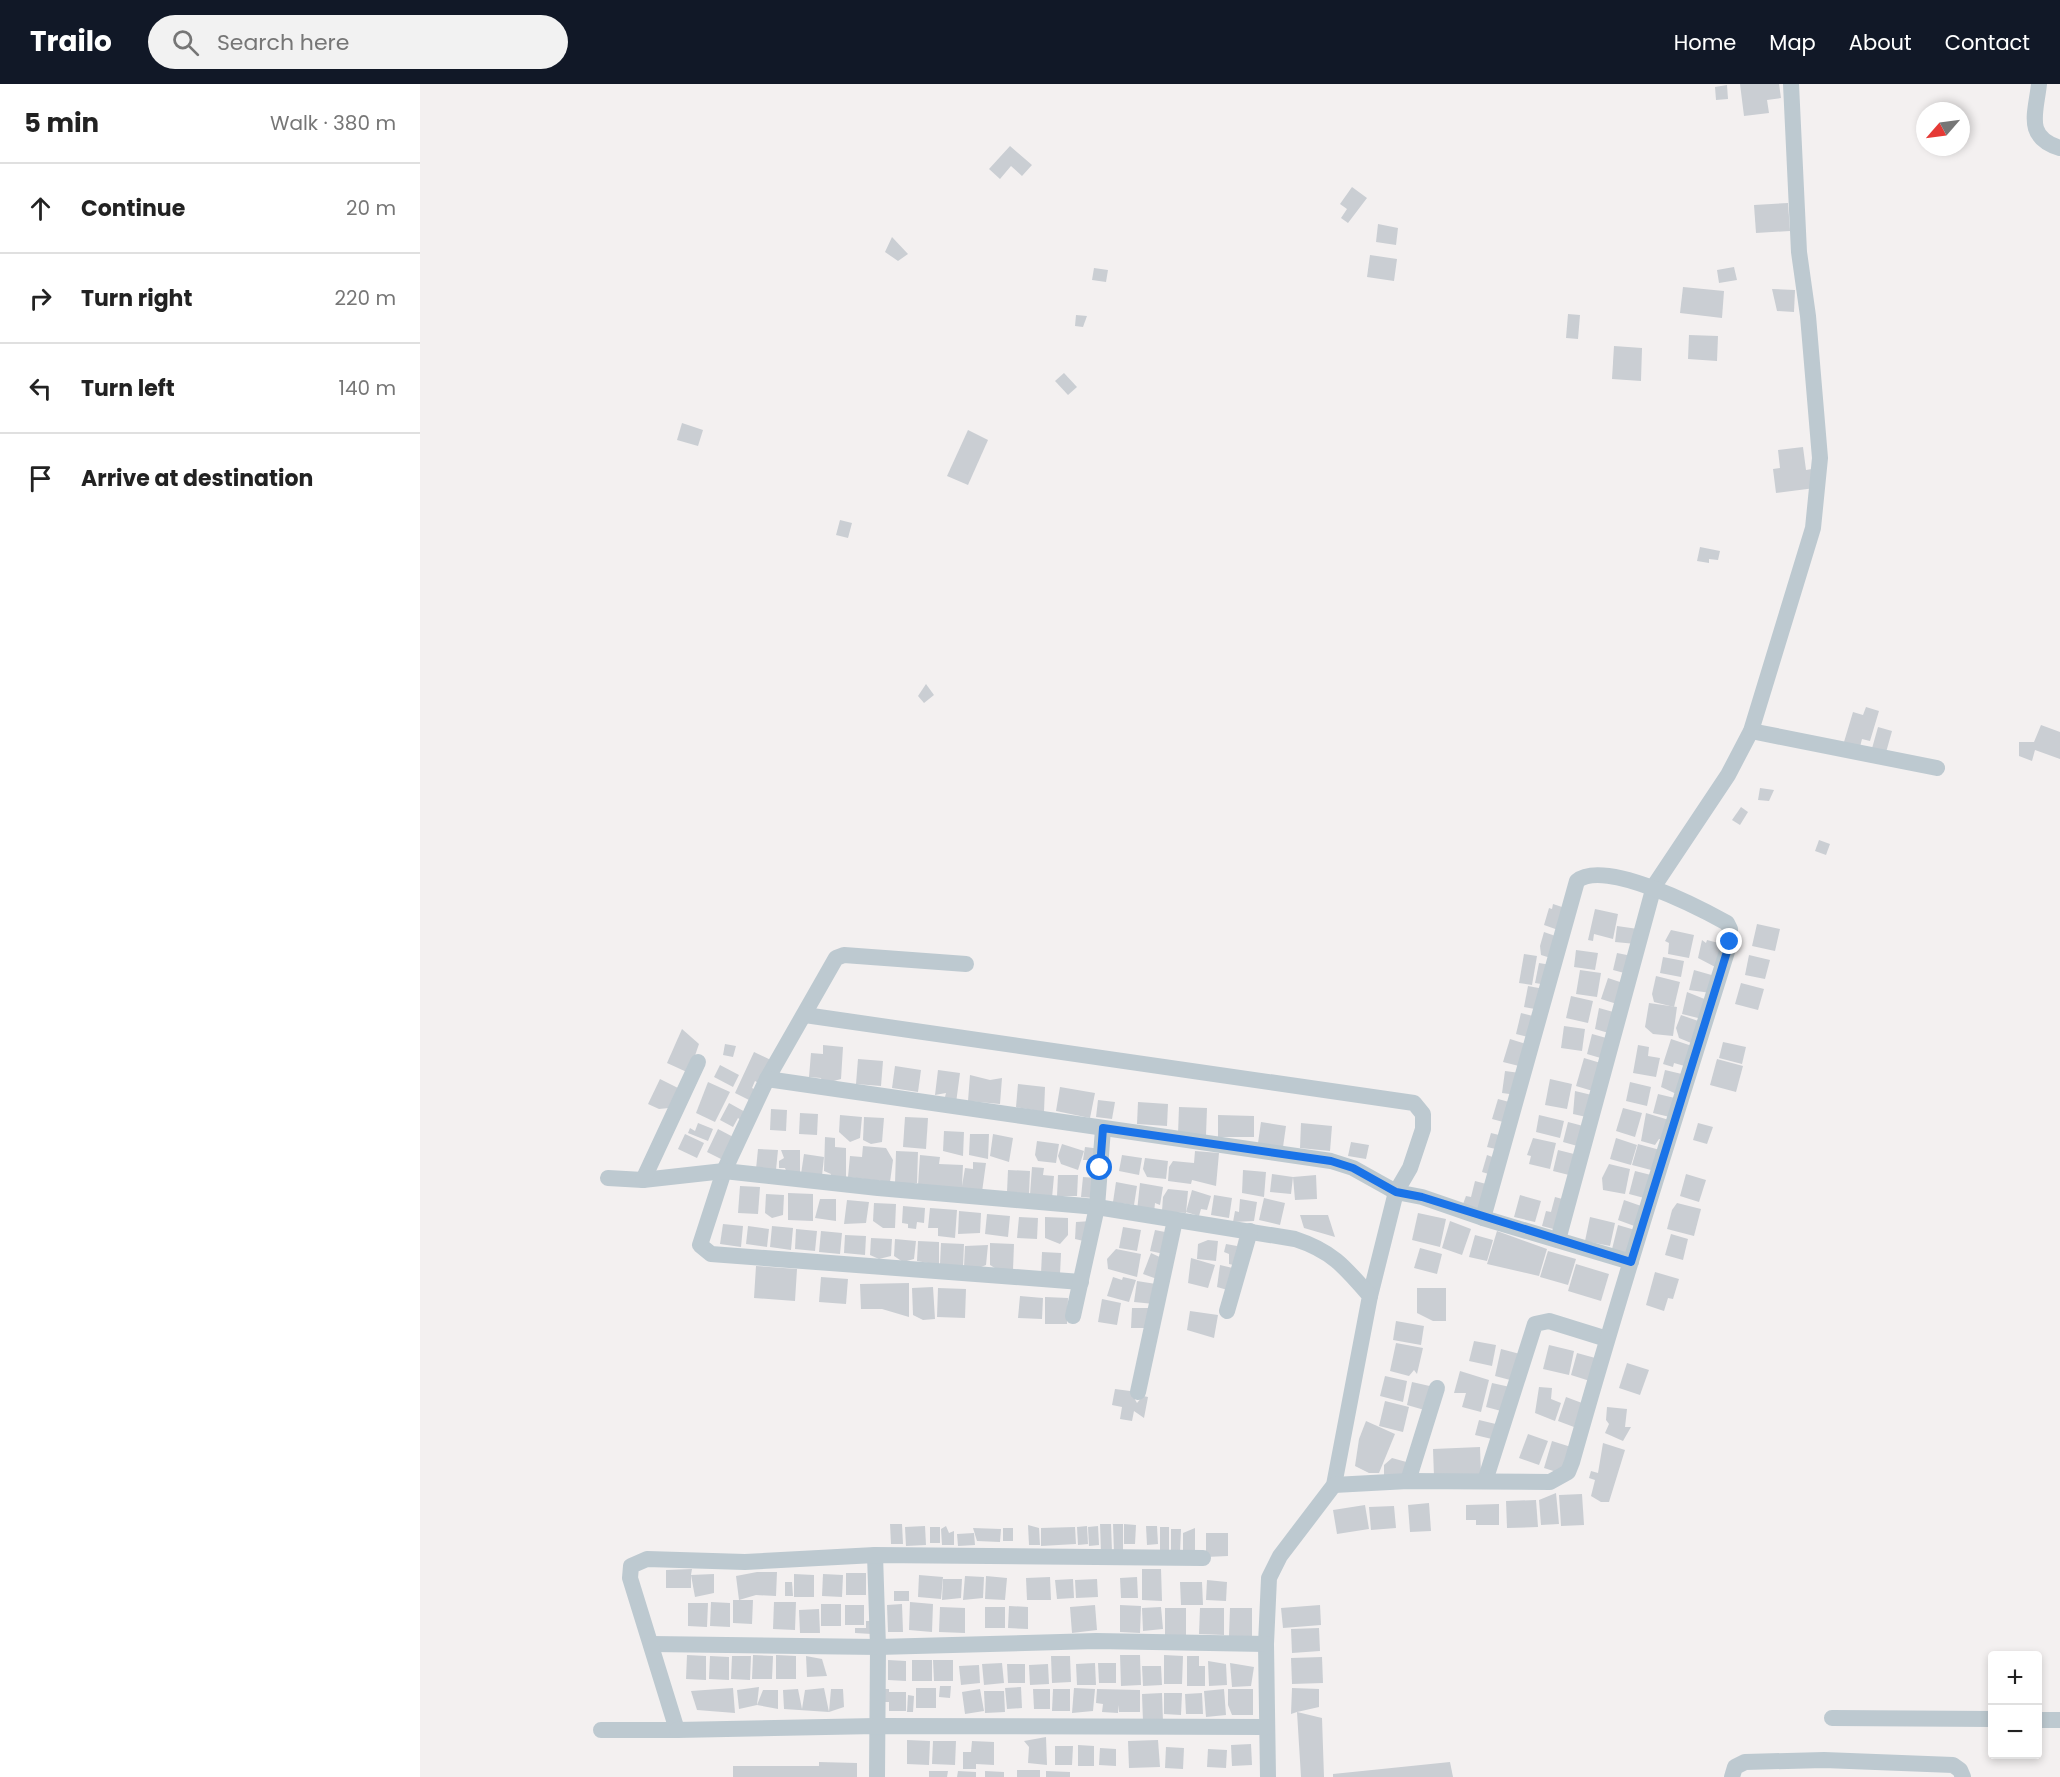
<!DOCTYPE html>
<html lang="en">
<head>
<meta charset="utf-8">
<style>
  :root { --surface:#fff; --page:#f2f2f2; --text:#222; --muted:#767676; --line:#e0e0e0; --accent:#111827 }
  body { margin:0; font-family:Poppins,sans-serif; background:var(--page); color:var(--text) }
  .controls { position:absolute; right:18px; bottom:18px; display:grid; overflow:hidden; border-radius:6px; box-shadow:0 3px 9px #0003 }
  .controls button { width:54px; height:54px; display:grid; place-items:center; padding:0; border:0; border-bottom:2px solid var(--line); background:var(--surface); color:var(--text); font:30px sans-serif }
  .compass { position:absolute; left:1496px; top:18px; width:54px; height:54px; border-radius:50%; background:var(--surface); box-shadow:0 3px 9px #0003; rotate:242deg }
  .stop { position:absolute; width:18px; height:18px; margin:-14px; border:4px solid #1a73e8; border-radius:50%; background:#fff }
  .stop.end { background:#1a73e8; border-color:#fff; box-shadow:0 2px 6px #0008 }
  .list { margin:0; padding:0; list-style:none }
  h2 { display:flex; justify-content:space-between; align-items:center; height:78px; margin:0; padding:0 24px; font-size:26px }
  h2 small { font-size:20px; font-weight:400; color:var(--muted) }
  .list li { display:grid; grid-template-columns:39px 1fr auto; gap:18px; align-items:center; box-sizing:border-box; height:90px; padding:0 24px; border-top:2px solid var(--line) }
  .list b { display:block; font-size:22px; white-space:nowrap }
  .list em { font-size:20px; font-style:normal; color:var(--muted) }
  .icon { flex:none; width:33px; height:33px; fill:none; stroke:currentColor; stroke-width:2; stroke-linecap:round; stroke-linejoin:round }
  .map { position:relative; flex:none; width:1640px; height:1693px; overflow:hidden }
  header { display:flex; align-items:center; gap:36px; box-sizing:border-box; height:84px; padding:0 30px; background:var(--accent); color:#fff }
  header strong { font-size:28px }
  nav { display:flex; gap:33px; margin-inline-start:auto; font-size:21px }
  .search { width:420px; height:54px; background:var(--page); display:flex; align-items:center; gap:15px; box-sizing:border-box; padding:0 21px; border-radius:33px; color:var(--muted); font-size:22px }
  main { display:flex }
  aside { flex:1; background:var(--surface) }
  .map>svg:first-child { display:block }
  .building { fill:#caced3 }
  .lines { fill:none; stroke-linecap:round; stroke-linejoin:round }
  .minor { stroke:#bdc9d0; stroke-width:16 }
  .route { stroke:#1a73e8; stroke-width:8 }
</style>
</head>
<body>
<header>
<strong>Trailo</strong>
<div class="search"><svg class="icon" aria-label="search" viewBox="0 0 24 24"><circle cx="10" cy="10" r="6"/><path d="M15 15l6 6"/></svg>Search here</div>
<nav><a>Home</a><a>Map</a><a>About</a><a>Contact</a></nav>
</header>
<main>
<aside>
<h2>5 min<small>Walk · 380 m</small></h2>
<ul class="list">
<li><svg class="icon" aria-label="ahead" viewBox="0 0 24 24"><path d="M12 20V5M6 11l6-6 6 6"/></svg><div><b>Continue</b></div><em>20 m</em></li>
<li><svg class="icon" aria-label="right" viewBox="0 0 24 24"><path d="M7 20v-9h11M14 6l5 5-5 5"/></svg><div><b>Turn right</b></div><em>220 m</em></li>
<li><svg class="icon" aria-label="left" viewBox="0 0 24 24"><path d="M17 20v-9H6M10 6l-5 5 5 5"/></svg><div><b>Turn left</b></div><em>140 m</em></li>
<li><svg class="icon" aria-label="arrive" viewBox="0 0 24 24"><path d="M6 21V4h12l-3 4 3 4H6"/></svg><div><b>Arrive at destination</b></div></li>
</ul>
</aside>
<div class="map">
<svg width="1640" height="1693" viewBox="0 0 1640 1693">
  <rect width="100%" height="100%" fill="#f3f0f0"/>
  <g class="building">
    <path d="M1320 0H1359L1361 14 1347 16 1349 29 1324 32Z"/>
    <path d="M1307 1 1308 15 1296 16 1295 3Z"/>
    <path d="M590 62 612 81 602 92 591 82 580 95 569 85Z"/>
    <path d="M932 103 947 114 928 139 921 134 927 125 920 120Z"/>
    <path d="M1368 119 1370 147 1336 149 1334 121Z"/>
    <path d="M958 140 978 144 976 161 956 158Z"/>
    <path d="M472 153 488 170 478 177 465 168Z"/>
    <path d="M950 171 977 175 974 197 947 193Z"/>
    <path d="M1314 183 1317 196 1299 199 1297 186Z"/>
    <path d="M674 184 688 186 686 198 672 196Z"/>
    <path d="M1263 203 1304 207 1302 234 1260 229Z"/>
    <path d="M1352 205 1375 206 1374 228 1357 227Z"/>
    <path d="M1148 230 1160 231 1158 255 1146 254Z"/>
    <path d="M656 231 667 232 663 243 655 242Z"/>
    <path d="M1269 251 1298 252 1297 277 1268 275Z"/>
    <path d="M1194 262 1222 264 1221 297 1192 295Z"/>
    <path d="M644 289 657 303 648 311 635 297Z"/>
    <path d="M262 339 283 346 278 362 257 356Z"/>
    <path d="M548 346 568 356 548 401 527 392Z"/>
    <path d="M1383 363 1386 386 1392 385 1395 404 1356 409 1353 385 1360 384 1358 366Z"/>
    <path d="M420 436 432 439 428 454 416 451Z"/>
    <path d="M1280 463 1300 467 1298 476 1289 475V479L1277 477Z"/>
    <path d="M506 600 514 611 504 619 498 612Z"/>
    <path d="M1446 623 1459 627 1450 657 1442 655 1440 663 1424 658 1433 628 1443 631Z"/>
    <path d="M1621 641 1640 648V675L1615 666 1612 677 1599 672V658H1614Z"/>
    <path d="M1458 643 1472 647 1465 672 1451 668Z"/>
    <path d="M1340 704 1354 706 1349 717 1338 716Z"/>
    <path d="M1321 723 1328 728 1320 741 1312 736Z"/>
    <path d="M1399 756 1410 760 1406 771 1395 767Z"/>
    <path d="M1133 820 1148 825 1141 847 1124 841 1129 824 1132 825Z"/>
    <path d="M1175 825 1198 830 1193 855 1174 850 1173 857 1168 856Z"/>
    <path d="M1337 840 1360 845 1355 867 1332 862Z"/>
    <path d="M1197 842 1218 845 1216 860 1195 858Z"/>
    <path d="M1251 846 1274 851 1269 874 1248 870 1249 859 1245 857Z"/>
    <path d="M1124 848 1141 854 1134 875 1121 871 1120 862Z"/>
    <path d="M1282 856 1286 859 1287 856 1306 861 1299 885 1278 874Z"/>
    <path d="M1156 866 1178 869 1175 886 1154 883Z"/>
    <path d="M1197 869 1212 872 1208 890 1193 886Z"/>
    <path d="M1104 870 1117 872 1112 901 1099 899Z"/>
    <path d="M1329 871 1350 876 1345 895 1325 891Z"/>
    <path d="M1243 873 1264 877 1261 893 1240 889Z"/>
    <path d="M1119 879 1131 881 1127 901 1115 899Z"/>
    <path d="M1160 886 1181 889 1177 913 1156 910Z"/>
    <path d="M1274 886 1295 892 1291 909 1269 906Z"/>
    <path d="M1236 892 1260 898 1254 923 1234 918 1232 910Z"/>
    <path d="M1188 894 1206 900 1200 921 1181 915Z"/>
    <path d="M1321 899 1344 905 1338 926 1315 920Z"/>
    <path d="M1108 902 1124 905 1120 926 1104 923Z"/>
    <path d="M1267 908 1287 916 1282 935 1262 930Z"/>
    <path d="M1151 912 1173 917 1168 939 1146 934Z"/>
    <path d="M1229 919 1257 923 1253 952 1233 950 1225 943Z"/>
    <path d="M1179 924 1197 929 1192 950 1175 945Z"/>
    <path d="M1101 929 1117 933 1112 954 1096 950Z"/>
    <path d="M1261 931 1284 939 1276 961 1259 954 1256 944Z"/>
    <path d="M1144 942 1165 945 1162 967 1141 964Z"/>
    <path d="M262 945 279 960 269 989 247 979Z"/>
    <path d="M1172 950 1190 955 1184 975 1167 970Z"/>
    <path d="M1090 955 1109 961 1103 983 1083 978Z"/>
    <path d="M1251 955 1275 963 1268 983 1254 979 1253 983 1243 980Z"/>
    <path d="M1303 958 1326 963 1322 980 1299 974Z"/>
    <path d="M305 960 316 962 313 973 303 971Z"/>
    <path d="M403 961 423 963 421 995 403 1000 401 994 389 993 391 969 403 970Z"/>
    <path d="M1218 961 1229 963 1228 972 1240 974 1236 993 1213 989Z"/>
    <path d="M334 968 353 977 342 1001 335 997 332 1004 338 1007 333 1018 315 1009Z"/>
    <path d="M1164 974 1184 980 1176 1008 1156 1002Z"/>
    <path d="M438 975 463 977 461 1002 436 1000Z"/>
    <path d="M1297 975 1323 982 1316 1008 1290 1001Z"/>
    <path d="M300 981 319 991 313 1003 294 993Z"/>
    <path d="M475 982 501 986 498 1008 472 1004Z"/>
    <path d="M518 986 540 989 536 1019 524 1017 526 1009 515 1011Z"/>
    <path d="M1245 986 1266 991 1261 1012 1241 1003Z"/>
    <path d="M1085 987 1100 989 1097 1011 1082 1009Z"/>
    <path d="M550 991 570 996 582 994 580 1020 548 1017Z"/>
    <path d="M240 995 258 1004 249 1024 239 1025 228 1020Z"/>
    <path d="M1130 995 1152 1000 1147 1025 1125 1021Z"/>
    <path d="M288 998 310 1008 295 1038 276 1029Z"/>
    <path d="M1210 998 1231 1003 1227 1022 1206 1017Z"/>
    <path d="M598 1000 625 1003 624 1028 596 1023Z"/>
    <path d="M640 1003 675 1009 670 1034 636 1027Z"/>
    <path d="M1155 1007 1176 1012 1171 1034 1153 1030Z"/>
    <path d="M1238 1010 1259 1015 1254 1034 1233 1029Z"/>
    <path d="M1078 1015 1093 1019 1087 1039 1072 1035Z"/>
    <path d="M678 1016 695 1018 692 1035 676 1033Z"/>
    <path d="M718 1018 748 1020 747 1042 717 1040Z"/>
    <path d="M309 1019 327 1029 322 1037 318 1034 313 1043 300 1036Z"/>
    <path d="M759 1023 787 1024 786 1051 758 1050Z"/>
    <path d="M1203 1024 1222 1029 1215 1053 1196 1047Z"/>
    <path d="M351 1025 367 1026 366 1047 350 1046Z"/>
    <path d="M380 1029 398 1030 397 1051 379 1050Z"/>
    <path d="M1226 1029 1249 1036 1243 1056 1239 1055 1235 1061 1221 1057Z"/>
    <path d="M420 1031 442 1033 440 1054 430 1058 419 1048Z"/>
    <path d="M798 1031 834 1032V1053H798Z"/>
    <path d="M1119 1031 1144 1037 1140 1054 1116 1048Z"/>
    <path d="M444 1033 464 1034 462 1058 451 1060 443 1056Z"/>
    <path d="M485 1033 508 1034 506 1065 483 1063Z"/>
    <path d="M841 1038 866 1042 863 1063 838 1059Z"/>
    <path d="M1148 1038 1167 1043 1161 1063 1143 1058Z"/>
    <path d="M278 1039 293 1045 288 1057 268 1049 270 1044 275 1047Z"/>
    <path d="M881 1039 912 1042 910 1067 880 1064Z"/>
    <path d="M1278 1039 1293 1043 1287 1060 1273 1056Z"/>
    <path d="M298 1045 317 1055 305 1077 287 1068Z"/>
    <path d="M524 1047 544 1048 543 1072 523 1067Z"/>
    <path d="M1071 1049 1083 1052 1080 1066 1067 1063Z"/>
    <path d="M265 1050 284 1059 277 1074 258 1065Z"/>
    <path d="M550 1050H569L568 1075 549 1071Z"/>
    <path d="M573 1050 593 1054 589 1078 570 1072Z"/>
    <path d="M405 1053 415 1054V1063L426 1064V1095L410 1094 411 1090 404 1087Z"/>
    <path d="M1113 1054 1136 1059 1130 1085 1109 1080 1111 1072 1107 1071Z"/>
    <path d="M1196 1054 1217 1061 1211 1081 1190 1075Z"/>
    <path d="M617 1057 639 1060 636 1079 618 1077 615 1071Z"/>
    <path d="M931 1058 949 1061 946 1075 928 1072Z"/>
    <path d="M642 1060 664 1067 658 1086 641 1080 638 1072Z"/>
    <path d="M1218 1060 1240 1066 1235 1087 1212 1081Z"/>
    <path d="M443 1062 466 1064 473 1076 470 1098 428 1093 430 1072 442 1073Z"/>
    <path d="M665 1063 681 1065 678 1086 668 1084 669 1076H663Z"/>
    <path d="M338 1065 358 1066 356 1086 336 1085Z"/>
    <path d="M361 1066H380V1090L367 1089 365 1084H359V1077L364 1074Z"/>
    <path d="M1138 1066 1158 1071 1153 1092 1133 1087Z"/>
    <path d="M476 1067 498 1068 497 1099H475Z"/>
    <path d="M775 1067 799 1069 796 1102 772 1096 771 1100 748 1097 749 1083 753 1077 774 1079Z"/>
    <path d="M384 1070 404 1073 402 1092 381 1090Z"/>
    <path d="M500 1071 520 1073 519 1080 543 1081 542 1102 545 1084 553 1085V1078L566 1079 562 1108 498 1101Z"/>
    <path d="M702 1071 722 1074 719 1091 699 1087Z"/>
    <path d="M1067 1071 1078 1075 1072 1091 1062 1088Z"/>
    <path d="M725 1074 748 1077 746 1095 727 1093 723 1085Z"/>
    <path d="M1189 1080 1210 1085 1205 1110 1183 1106 1182 1094Z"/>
    <path d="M612 1083 624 1084 623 1091 634 1092 632 1114 610 1111Z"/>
    <path d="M588 1086 610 1087 609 1110 587 1108Z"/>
    <path d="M823 1086 846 1088 844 1113 822 1109Z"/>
    <path d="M1215 1087 1235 1092 1228 1115 1209 1110Z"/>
    <path d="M852 1090 873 1093 896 1091 897 1115 875 1116 873 1093 871 1110 850 1108Z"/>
    <path d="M1266 1090 1286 1096 1279 1118 1260 1112Z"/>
    <path d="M638 1091H658L657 1112H637Z"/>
    <path d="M663 1093 677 1094 675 1114 661 1113Z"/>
    <path d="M1055 1097 1070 1101 1064 1126 1043 1120 1046 1112 1051 1113Z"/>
    <path d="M696 1098 717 1102 714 1121 693 1118Z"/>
    <path d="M720 1099 743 1103 740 1121 735 1119 734 1129 717 1127Z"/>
    <path d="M320 1102 340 1103 338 1130 318 1129Z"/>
    <path d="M748 1105 768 1107 766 1129 742 1127 743 1113Z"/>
    <path d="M772 1106 791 1112 787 1126 781 1125 779 1132 766 1128Z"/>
    <path d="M368 1109 393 1110V1137L368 1136Z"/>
    <path d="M346 1110 364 1111 363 1131 352 1134 345 1129Z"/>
    <path d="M794 1111 812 1114 809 1134 791 1131Z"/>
    <path d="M1100 1111 1121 1117 1115 1138 1094 1133Z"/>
    <path d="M1135 1113 1146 1116 1137 1146 1122 1142 1126 1127 1131 1128Z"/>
    <path d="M844 1114 865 1119 860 1141 839 1136Z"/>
    <path d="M400 1115H416V1137L395 1134Z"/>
    <path d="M820 1115 837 1118 834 1137 813 1138 815 1127 819 1128Z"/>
    <path d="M427 1116 449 1118 446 1139 424 1140Z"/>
    <path d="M1204 1116 1224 1123 1217 1143 1198 1136Z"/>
    <path d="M454 1119 476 1120 475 1144H463L453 1137Z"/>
    <path d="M1257 1119 1281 1125 1274 1152 1247 1145 1252 1126Z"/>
    <path d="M483 1122 505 1124 504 1139 497 1138 496 1145 488 1144V1140L482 1139Z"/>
    <path d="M510 1124 537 1126 535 1154 518 1152V1144H508Z"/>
    <path d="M539 1127 561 1129 560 1149 538 1150Z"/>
    <path d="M998 1129 1026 1135 1020 1163 992 1156Z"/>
    <path d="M567 1130 590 1132 588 1153 565 1150Z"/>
    <path d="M880 1131H908L915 1153 884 1144Z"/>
    <path d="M599 1133 618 1134 617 1155 597 1154Z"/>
    <path d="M625 1133 648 1134V1151L640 1160 625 1154Z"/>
    <path d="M1170 1133 1195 1139 1190 1162 1165 1157Z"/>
    <path d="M672 1137 668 1158 655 1155 656 1138Z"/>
    <path d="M1030 1137 1051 1145 1042 1171 1022 1164Z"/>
    <path d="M303 1140 323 1142 321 1163 300 1160Z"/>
    <path d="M1198 1141 1215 1146 1209 1170 1192 1165Z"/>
    <path d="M328 1142 349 1145 347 1163 326 1160Z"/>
    <path d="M352 1142 373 1144 371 1166 350 1163Z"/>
    <path d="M703 1143 721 1146 717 1167 699 1164Z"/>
    <path d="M376 1145 397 1147 395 1167 375 1165Z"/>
    <path d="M735 1146 750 1149 744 1170 730 1167Z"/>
    <path d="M401 1147 422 1149 420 1170 399 1168Z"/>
    <path d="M1077 1147 1127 1165 1119 1192 1067 1180Z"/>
    <path d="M1251 1150 1268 1155 1263 1176 1245 1171Z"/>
    <path d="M425 1151 446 1152 445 1171 424 1169Z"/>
    <path d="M1055 1151 1073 1156 1067 1177 1049 1173Z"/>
    <path d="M451 1154 472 1155 471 1172 459 1175 450 1171Z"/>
    <path d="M819 1154 824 1155 818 1182 809 1180V1170L804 1168 806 1160 817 1162Z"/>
    <path d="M475 1155 496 1157 494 1175 483 1178 474 1172Z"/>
    <path d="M788 1156 798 1157 796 1177 777 1175 778 1160Z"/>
    <path d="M498 1157 519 1158V1181L497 1177Z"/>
    <path d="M521 1159 544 1160 543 1183 520 1180Z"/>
    <path d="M570 1159 594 1160 593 1186H578L570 1181Z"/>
    <path d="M568 1161 566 1181 556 1185 544 1183 545 1162Z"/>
    <path d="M1000 1164 1022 1170 1017 1190 994 1184Z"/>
    <path d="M696 1165 721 1170 717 1193 688 1185 687 1175Z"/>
    <path d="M1128 1167 1156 1175 1148 1201 1120 1193Z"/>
    <path d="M622 1168 641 1169 640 1190H621Z"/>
    <path d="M731 1169 744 1175 737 1195 723 1190Z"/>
    <path d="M771 1174 795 1181 788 1204 768 1199Z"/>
    <path d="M1156 1180 1189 1190 1181 1217 1148 1207Z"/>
    <path d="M800 1181 817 1185 811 1207 797 1203Z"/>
    <path d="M336 1182 377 1185 375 1217 334 1214Z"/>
    <path d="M1235 1188 1259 1195 1253 1215 1248 1214 1244 1227 1226 1221Z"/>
    <path d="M401 1193 428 1195 426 1220 399 1218Z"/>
    <path d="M693 1193 702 1196 703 1193 716 1196 709 1218 687 1212Z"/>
    <path d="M717 1197 736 1200 734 1220 714 1218Z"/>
    <path d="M489 1199V1233L462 1225H441L440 1200Z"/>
    <path d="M513 1203 515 1235 503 1236 493 1231 492 1204Z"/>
    <path d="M518 1204 546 1205 545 1234 517 1233Z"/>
    <path d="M997 1204H1026V1237H1013L997 1229Z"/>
    <path d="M600 1212 623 1214 622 1235 598 1234Z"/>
    <path d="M625 1213 648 1214 647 1240H625Z"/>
    <path d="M682 1215 701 1219 697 1241 678 1238Z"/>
    <path d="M712 1224H731L730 1244H711Z"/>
    <path d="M770 1227 798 1231 794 1254 767 1246Z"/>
    <path d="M976 1237 1004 1242 1001 1261 973 1256Z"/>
    <path d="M1054 1257 1076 1261 1072 1282 1049 1277Z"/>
    <path d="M976 1259 1003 1264 997 1290 994 1286 989 1292 970 1287Z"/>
    <path d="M1129 1261 1154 1267 1149 1291 1123 1285Z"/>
    <path d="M1081 1265 1100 1270 1094 1297 1075 1292Z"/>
    <path d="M1157 1269 1179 1275 1173 1298 1151 1291Z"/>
    <path d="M1207 1279 1229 1286 1220 1311 1199 1304Z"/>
    <path d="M1040 1287 1069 1296 1061 1328 1042 1323 1046 1309H1034Z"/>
    <path d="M965 1292 987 1297 983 1318 960 1312Z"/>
    <path d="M992 1298 1014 1303 1008 1327 987 1321Z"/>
    <path d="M1072 1299 1090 1303 1085 1328 1066 1323Z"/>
    <path d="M1119 1303 1132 1304 1131 1315 1141 1319 1135 1337 1115 1329Z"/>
    <path d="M695 1305 710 1307 717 1319 723 1312 728 1313 724 1334 714 1327 712 1337 700 1335 702 1323 692 1321Z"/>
    <path d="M1146 1313 1162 1319 1154 1343 1138 1337Z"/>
    <path d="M965 1317 989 1323 983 1348 959 1342Z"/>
    <path d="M1187 1323 1207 1325 1205 1343H1211L1203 1357 1185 1349 1189 1340 1186 1336Z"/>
    <path d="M1059 1336 1080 1341 1076 1356 1055 1351Z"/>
    <path d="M946 1337 975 1350 959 1389H949L935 1382 939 1355Z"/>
    <path d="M1108 1350 1128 1357 1119 1381 1099 1374Z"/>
    <path d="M1132 1357 1151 1363 1143 1390 1124 1384Z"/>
    <path d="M1183 1359 1205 1366 1189 1418H1181L1171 1412 1175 1396 1169 1394 1171 1387 1178 1389Z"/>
    <path d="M1060 1363 1061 1391 1014 1393 1013 1365Z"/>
    <path d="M972 1374 990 1379 987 1390 964 1391V1381Z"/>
    <path d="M1136 1409 1139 1440 1121 1441 1119 1416Z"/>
    <path d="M1162 1410 1164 1441 1141 1442 1139 1411Z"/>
    <path d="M1116 1416 1118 1443 1087 1444 1086 1417Z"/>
    <path d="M1009 1419 1011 1447 990 1448 988 1421Z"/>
    <path d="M1079 1420V1441H1056V1436H1046V1421Z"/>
    <path d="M945 1421 949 1445 917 1450 913 1426Z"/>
    <path d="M974 1422 976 1444 951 1446 949 1423Z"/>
    <path d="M470 1440H482L483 1460H471Z"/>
    <path d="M680 1440H691L692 1468 681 1469Z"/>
    <path d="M693 1440H703V1469H694Z"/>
    <path d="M704 1440 716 1441 715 1460H704Z"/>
    <path d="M608 1441 619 1444 620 1461H609Z"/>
    <path d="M505 1442 506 1461 486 1462 485 1443Z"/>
    <path d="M526 1442 529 1449 534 1447V1461H522L521 1445Z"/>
    <path d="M667 1442 668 1460 658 1461 657 1443Z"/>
    <path d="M678 1442 679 1461 669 1462 668 1443Z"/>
    <path d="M726 1442H737L738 1460 727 1461Z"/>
    <rect x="510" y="1443" width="10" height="16"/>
    <path d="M655 1443 656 1460 621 1462V1444Z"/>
    <rect x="740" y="1443" width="9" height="25"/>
    <path d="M553 1444 581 1445 580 1458 557 1457Z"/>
    <rect x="583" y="1444" width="10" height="13"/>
    <path d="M775 1444V1469H763V1449Z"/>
    <path d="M751 1445H761L760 1469 751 1468Z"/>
    <path d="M554 1449 555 1461 538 1462 537 1450Z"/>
    <path d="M786 1449H808V1472L786 1473Z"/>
    <path d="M272 1485 271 1491 294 1490V1509L275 1513 271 1491V1504H246V1486Z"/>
    <path d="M722 1485H741L742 1517 722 1516Z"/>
    <path d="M337 1488H357L356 1512 336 1511 319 1516 316 1492Z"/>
    <rect x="426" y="1489" width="20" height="22"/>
    <path d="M374 1490 394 1491V1513H374Z"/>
    <path d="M403 1490 423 1491 422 1513 402 1512Z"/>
    <path d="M499 1491 523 1493 521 1515 498 1513Z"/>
    <path d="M545 1492 564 1493 563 1514 543 1516Z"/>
    <path d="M566 1492 587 1494 585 1516 565 1515Z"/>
    <path d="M630 1493 631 1516H607L606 1494Z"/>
    <path d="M717 1493 718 1514H701L700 1494Z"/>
    <path d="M523 1495H542L541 1514 522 1516Z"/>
    <path d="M653 1495 654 1514 637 1515 635 1496Z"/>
    <path d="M677 1495 678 1513 656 1514 655 1496Z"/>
    <path d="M787 1496 807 1498 806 1517 786 1516Z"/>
    <path d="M365 1498H372L373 1512H365Z"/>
    <path d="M760 1498H782L783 1521H761Z"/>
    <rect x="474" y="1507" width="15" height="10"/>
    <path d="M313 1516H333L332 1540 313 1539Z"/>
    <path d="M291 1518 310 1519V1543L290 1542Z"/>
    <path d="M354 1518H376L375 1546 353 1545Z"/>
    <path d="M490 1518 513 1520 512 1548 489 1546Z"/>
    <path d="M268 1519H288L287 1543 268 1542Z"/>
    <rect x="401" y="1520" width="20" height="22"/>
    <path d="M482 1520 483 1548H468L467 1521Z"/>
    <rect x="425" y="1521" width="19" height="20"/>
    <path d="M675 1521 677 1546 652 1549 650 1523Z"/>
    <path d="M700 1521 721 1522 720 1549 700 1548Z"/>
    <path d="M900 1521 901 1541 863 1544 861 1524Z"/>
    <path d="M589 1522 608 1523V1545L588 1544Z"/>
    <path d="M520 1523 545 1524V1549L519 1548Z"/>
    <rect x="565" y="1523" width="20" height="21"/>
    <path d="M741 1523 743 1545 723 1547 722 1524Z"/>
    <path d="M745 1524H766V1552L745 1553Z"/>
    <path d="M780 1524H804V1551L779 1550Z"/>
    <path d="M810 1524H832V1553L809 1552Z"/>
    <path d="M399 1525 400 1549H380L379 1526Z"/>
    <path d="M446 1537H452V1550L435 1549V1544H446Z"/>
    <path d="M899 1544 900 1567 872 1569 871 1545Z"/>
    <path d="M267 1571 286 1572V1596L266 1595Z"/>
    <path d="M333 1571 353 1572 352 1595H332Z"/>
    <path d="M356 1571 376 1572V1595H356Z"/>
    <path d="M700 1571H720L721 1601 701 1602Z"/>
    <path d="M744 1571 763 1572 762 1600H744Z"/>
    <path d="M290 1572 309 1573V1596L289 1595Z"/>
    <path d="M312 1572H331L330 1596 311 1595Z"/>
    <path d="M386 1572 402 1575 407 1592 387 1593Z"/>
    <path d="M631 1572H650L651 1598 632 1599Z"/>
    <path d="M767 1572H779V1582H785V1602H767Z"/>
    <path d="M902 1573 903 1599 872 1600 871 1574Z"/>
    <path d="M468 1576 486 1577V1597L468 1596Z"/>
    <rect x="492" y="1576" width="20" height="21"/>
    <path d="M513 1576H533V1597H514Z"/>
    <path d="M788 1577 806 1580 807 1601 789 1602Z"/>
    <path d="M582 1579 584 1599 564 1601 562 1580Z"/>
    <path d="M675 1579 676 1601H657L656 1580Z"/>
    <path d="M678 1579H696V1599H679Z"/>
    <path d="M810 1579 834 1583 831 1602 812 1603Z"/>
    <path d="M587 1580H605V1599H588Z"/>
    <path d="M628 1580 629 1600 610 1601 609 1581Z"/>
    <path d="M559 1581 560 1599 541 1601 539 1582Z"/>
    <path d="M722 1582H741L742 1601 723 1602Z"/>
    <path d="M520 1602H531L530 1614 519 1613Z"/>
    <path d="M339 1603 337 1621 319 1625 317 1606Z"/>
    <path d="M601 1603 602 1624 587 1625 585 1604Z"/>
    <path d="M313 1604 315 1629 277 1626 271 1607Z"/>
    <path d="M404 1604 409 1628 411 1605H423L424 1623 409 1628 364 1625 363 1606 378 1605 382 1625 385 1606Z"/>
    <rect x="496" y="1604" width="20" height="20"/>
    <path d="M654 1604 675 1605 673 1627 652 1629Z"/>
    <path d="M872 1604 899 1605V1623L877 1628 902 1634 904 1693H881L877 1628 871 1630Z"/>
    <path d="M464 1605H469V1608H486V1627H469V1618H464Z"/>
    <path d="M560 1605 564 1627 545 1630 542 1608Z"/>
    <path d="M613 1605H630V1625H614Z"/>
    <path d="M633 1605H650V1627H632Z"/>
    <path d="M677 1605 720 1606V1628H699L698 1621V1629L682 1628 683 1620 676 1619Z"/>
    <path d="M804 1605 806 1631 786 1633 784 1607Z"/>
    <path d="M808 1605H833V1631H812L808 1621Z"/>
    <path d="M343 1606H358V1625L337 1621Z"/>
    <path d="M564 1607H584L585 1628 565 1629Z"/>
    <path d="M742 1609 743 1638H723L722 1610Z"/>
    <path d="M744 1609H762L761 1631 744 1630Z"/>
    <path d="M782 1609 783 1630H766L765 1610Z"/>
    <path d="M488 1611 494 1612 493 1628H487Z"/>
    <path d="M626 1653 627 1681 608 1679 609 1663 604 1657Z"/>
    <path d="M487 1656 510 1657 509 1681 487 1680Z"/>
    <path d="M738 1656 740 1683 709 1684 708 1657Z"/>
    <path d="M513 1657H536L535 1681 512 1680Z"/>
    <path d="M552 1657 574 1658V1681L556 1680V1685H543V1668H551Z"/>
    <path d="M831 1660 832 1681 812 1682 811 1661Z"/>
    <path d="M658 1661 674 1662V1682H658Z"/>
    <path d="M635 1662H653L652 1681H635Z"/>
    <path d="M746 1663 764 1664 763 1685 745 1684Z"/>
    <path d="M680 1664 696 1665V1682L679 1681Z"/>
    <path d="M788 1665 807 1666 806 1684 787 1683Z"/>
    <path d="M399 1678 437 1679V1693H313V1682H399Z"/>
    <path d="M1030 1678 1033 1693H913V1690Z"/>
    <rect x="597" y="1686" width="23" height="7"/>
    <path d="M509 1687H528L527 1693H509Z"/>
    <path d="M538 1687 556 1688V1693H537Z"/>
    <path d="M565 1687 584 1688V1693H565Z"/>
    <path d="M626 1687 650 1688V1693H626Z"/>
  </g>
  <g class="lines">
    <g class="minor">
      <path d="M1619 0C1616 29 1604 53 1640 64"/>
      <path d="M1331 647 1517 684"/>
      <path d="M546 880 424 871 416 874 347 995 304 1087 280 1161 291 1170 661 1198"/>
      <path d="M385 931 994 1019 1003 1030V1045L990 1084 976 1108 950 1212"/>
      <path d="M347 995 911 1077 933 1084 976 1108 1002 1113 1063 1134"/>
      <path d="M188 1094 223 1096 304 1087 458 1104 677 1123 875 1155C912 1167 925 1183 950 1212L914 1401 860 1472 849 1494 846 1560 848 1693"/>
      <path d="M223 1096 278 978"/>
      <path d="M1138 1156 1234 802 1308 691 1331 647 1393 444 1400 374 1388 232 1379 168 1371 0"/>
      <path d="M807 1227 830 1147"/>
      <path d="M653 1232 677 1123 683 1045"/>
      <path d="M718 1308 755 1136"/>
      <path d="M988 1397 1017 1304"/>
      <path d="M1065 1397 1115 1240 1129 1237 1187 1255"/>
      <path d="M914 1401 988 1397 1130 1398 1148 1388 1152 1378C1201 1204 1256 1031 1310 858V845L1307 839C1280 824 1184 774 1157 797L1063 1134 1211 1178"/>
      <path d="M455 1471 458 1563 457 1693"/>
      <path d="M232 1560 458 1563 676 1557 846 1560"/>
      <path d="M1412 1634 1572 1635"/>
      <path d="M1618 1636H1640"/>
      <path d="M181 1646H257L210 1494 211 1482 227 1475 325 1478 455 1471 783 1474"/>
      <path d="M257 1646 456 1642 847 1643"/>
      <path d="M1312 1693 1315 1683 1325 1678 1404 1676 1533 1681 1540 1686 1543 1693"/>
    </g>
  </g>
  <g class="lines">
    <path class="route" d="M680 1084 683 1044 911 1077 933 1084 976 1108 1002 1113 1211 1178 1310 858"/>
  </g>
</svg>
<div class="controls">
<button>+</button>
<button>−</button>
</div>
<svg class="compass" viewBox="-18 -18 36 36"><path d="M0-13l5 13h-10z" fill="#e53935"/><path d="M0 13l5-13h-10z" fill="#767676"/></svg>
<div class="stop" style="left:680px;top:1084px"></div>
<div class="stop end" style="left:1310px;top:858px"></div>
</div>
</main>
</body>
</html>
